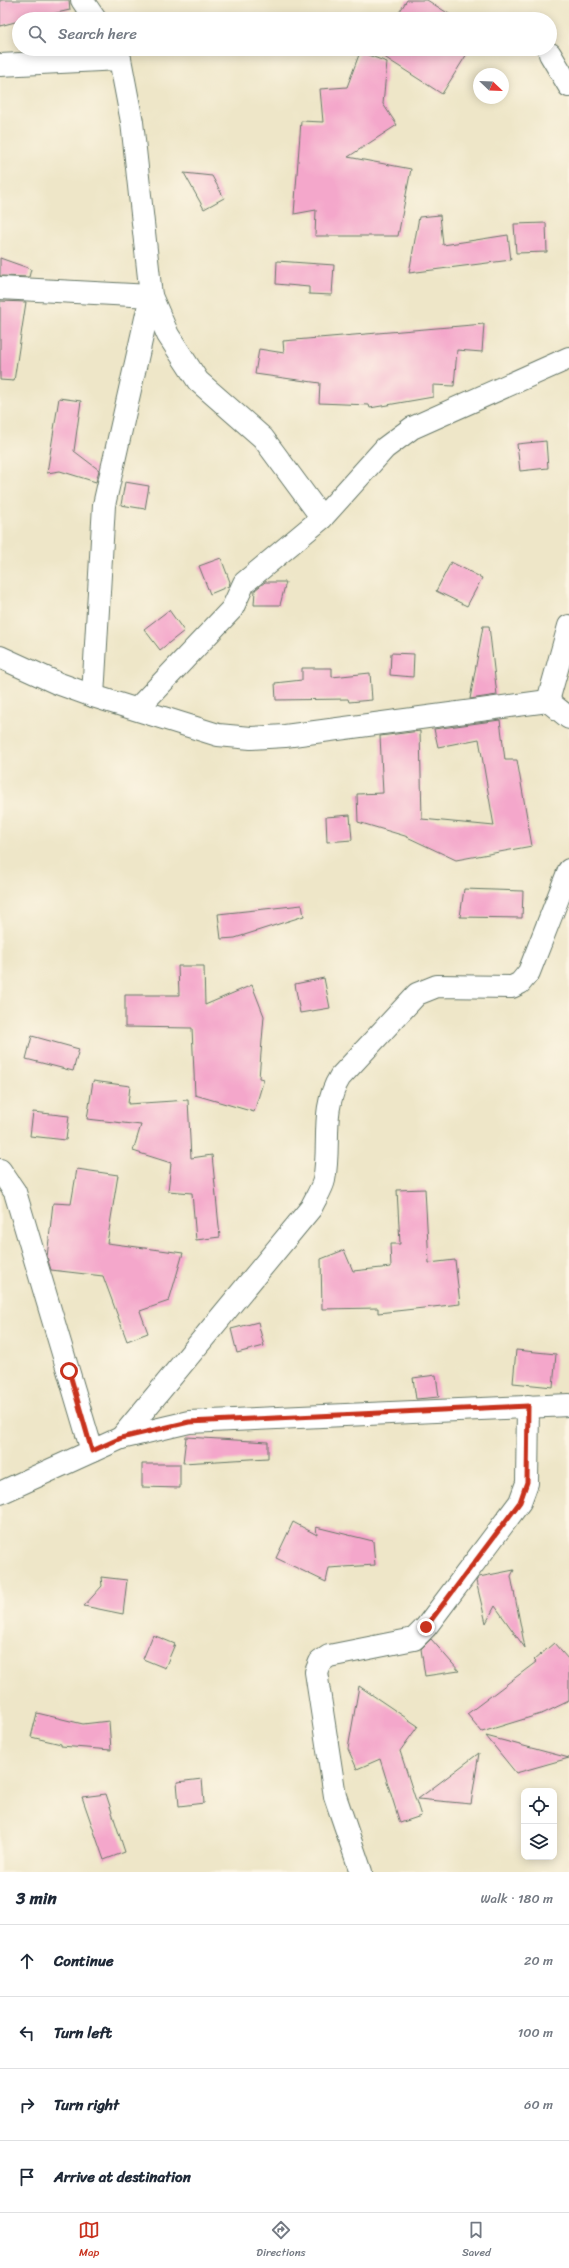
<!DOCTYPE html>
<html lang="en">
<head>
<meta charset="utf-8">
<style>
  :root { --surface:#fff; --page:#f2f2f3; --text:#1f2937; --muted:#747a83; --line:#e0e1e3; --accent:#c8321e }
  body { margin:0; font-family:Sriracha,sans-serif; background:var(--page); color:var(--text) }
  .controls { position:absolute; right:12px; bottom:12px; display:grid; overflow:hidden; border-radius:8px; box-shadow:0 2px 10px #0003 }
  .controls button { width:36px; height:36px; display:grid; place-items:center; padding:0; border:0; border-bottom:1px solid var(--line); background:var(--surface); color:var(--text); font:20px sans-serif }
  .compass { position:absolute; left:473px; top:68px; width:36px; height:36px; border-radius:50%; background:var(--surface); box-shadow:0 2px 10px #0003; rotate:113deg }
  .stop { position:absolute; width:12px; height:12px; margin:-9px; border:3px solid #c8321e; border-radius:50%; background:#fff }
  .stop.end { background:#c8321e; border-color:#fff; box-shadow:0 1px 4px #0008 }
  .list { margin:0; padding:0; list-style:none }
  h2 { display:flex; justify-content:space-between; align-items:center; height:52px; margin:0; padding:0 16px; font-size:17px }
  h2 small { font-size:13px; font-weight:400; color:var(--muted) }
  .list li { display:grid; grid-template-columns:26px 1fr auto; gap:12px; align-items:center; box-sizing:border-box; height:72px; padding:0 16px; border-top:1px solid var(--line) }
  .list b { display:block; font-size:15px; white-space:nowrap }
  .list em { font-size:13px; font-style:normal; color:var(--muted) }
  .icon { flex:none; width:22px; height:22px; fill:none; stroke:currentColor; stroke-width:2; stroke-linecap:round; stroke-linejoin:round }
  .map { position:relative; flex:none; width:569px; height:1872px; overflow:hidden }
  .search { position:absolute; background:var(--surface); box-shadow:0 2px 10px #0003; left:12px; right:12px; top:12px; height:44px; display:flex; align-items:center; gap:10px; box-sizing:border-box; padding:0 14px; border-radius:22px; color:var(--muted); font-size:15px }
  .sheet { height:340px; background:var(--surface) }
  nav { display:flex; justify-content:space-around; align-items:center; box-sizing:border-box; height:56px; border-top:1px solid var(--line); background:var(--surface); font-size:11px; color:var(--muted) }
  nav a { display:grid; justify-items:center; gap:2px }
  nav .on { color:var(--accent) }
  .map>svg:first-child { display:block }
  .building { fill:#f4a7cb }
  .lines { fill:none; stroke-linecap:round; stroke-linejoin:round }
  .minor-casing { stroke:#677868; stroke-width:24 }
  .minor { stroke:#fff; stroke-width:22 }
  .route { stroke:#c8321e; stroke-width:5 }
</style>
</head>
<body>
<div class="map">
<svg width="569" height="1872" viewBox="0 0 569 1872">
  <rect width="100%" height="100%" fill="#fcf5e5"/>
  <filter id="ink" filterUnits="userSpaceOnUse"><feTurbulence type="fractalNoise" baseFrequency=".025" numOctaves="2"/><feDisplacementMap in="SourceGraphic" scale="8" xChannelSelector="R" yChannelSelector="G"/><feConvolveMatrix kernelMatrix="1 2 1 2 8 2 1 2 1" color-interpolation-filters="sRGB"/></filter>
  <filter id="wash" filterUnits="userSpaceOnUse"><feTurbulence type="fractalNoise" baseFrequency=".012" numOctaves="4" result="noise"/><feDisplacementMap in="SourceGraphic" scale="16" xChannelSelector="R" yChannelSelector="G"/><feGaussianBlur stdDeviation="0.9" result="paint"/><feColorMatrix in="noise" values="0 0 0 0 0 0 0 0 0 0 0 0 0 0 0 0 0 1.4 0 .05"/><feComposite in="paint" operator="in"/></filter>
  <g filter="url(#wash)">
    <rect width="100%" height="100%" fill="#eee6c8"/>
    <g id="blocks">
      <g class="building">
        <path d="M0 0H69L70 10 30 19H19V21L0 26Z"/>
        <path d="M407 0H427L457 19H395Z"/>
        <path d="M376 49H470L442 94 375 51Z"/>
        <path d="M360 52 387 62 383 104 397 125 348 157 411 169 398 236H315L316 210 294 214 301 121 323 122 320 89 347 87Z"/>
        <path d="M184 173 212 176 224 198 204 209Z"/>
        <path d="M440 215 443 245 508 235 511 260 409 273 419 217Z"/>
        <path d="M546 223 547 252 516 253 514 224Z"/>
        <path d="M0 258 31 269 29 277 0 276Z"/>
        <path d="M277 261 334 265 332 295 309 294V287L276 284Z"/>
        <path d="M0 301 26 302 14 381 0 380Z"/>
        <path d="M484 324 482 352 457 350 454 386 433 385V397L370 408 369 405 319 403 320 383 255 374 259 349 284 353 283 341Z"/>
        <path d="M59 398 81 401 74 451 99 470 96 482 60 471 47 473Z"/>
        <path d="M546 441 548 468 520 471 517 444Z"/>
        <path d="M125 482 149 486 145 509 121 505Z"/>
        <path d="M221 558 230 582 229 586 210 594 199 566Z"/>
        <path d="M451 562 482 578 467 606 436 591Z"/>
        <path d="M265 582H286L280 605H254L255 590Z"/>
        <path d="M169 610 184 631 160 650 144 629Z"/>
        <path d="M483 626H489L497 695 470 699Z"/>
        <path d="M391 653 414 654 413 677 390 675Z"/>
        <path d="M302 668H332V677L370 673 372 700 349 702 348 699 276 700 275 683 302 680Z"/>
        <path d="M500 720 505 760H517L532 846 456 860 405 836 358 822 357 794 383 793 380 736 420 731 422 819 494 826 479 739 438 747 434 729Z"/>
        <path d="M350 815 352 840 327 842 326 817Z"/>
        <path d="M464 889 523 891 522 918 460 917Z"/>
        <path d="M302 905 304 916 235 938 221 939 218 914Z"/>
        <path d="M178 966H204L205 1005 252 985 264 1016 259 1078 264 1079 254 1112 195 1095 192 1028 125 1027V995H179Z"/>
        <path d="M324 978 330 1008 300 1013 295 984Z"/>
        <path d="M32 1036 79 1049 73 1071 26 1059Z"/>
        <path d="M93 1081 130 1086 128 1104 188 1100 191 1158 212 1155 220 1237 196 1240 192 1193 168 1191 171 1163 133 1151 141 1125 87 1119Z"/>
        <path d="M33 1112 69 1116 66 1140 30 1136Z"/>
        <path d="M77 1169 118 1175 107 1243 183 1253 169 1301 140 1311 148 1333 127 1341 103 1276 51 1270 47 1257 53 1203 71 1204Z"/>
        <path d="M425 1189 429 1263 455 1260 460 1304 378 1313V1308L322 1309 321 1259 344 1250 353 1271 391 1267 390 1244H400L397 1190Z"/>
        <path d="M258 1322 264 1346 237 1353 231 1329Z"/>
        <path d="M516 1350 556 1354 553 1387 513 1383Z"/>
        <path d="M436 1375 439 1397 416 1399 413 1378Z"/>
        <path d="M186 1437 268 1442V1458L183 1463Z"/>
        <path d="M142 1464H180V1488L142 1487Z"/>
        <path d="M293 1522 317 1535 316 1527 373 1541 375 1565 329 1568 326 1582 276 1558Z"/>
        <path d="M514 1570 511 1576 525 1648 495 1606 486 1623 476 1581 479 1577Z"/>
        <path d="M101 1577 127 1580 123 1614 84 1606 102 1586Z"/>
        <path d="M153 1635 175 1644 165 1668 143 1659Z"/>
        <path d="M431 1639 459 1671 425 1676 421 1649Z"/>
        <path d="M554 1643 569 1660V1701L544 1713 482 1732 467 1714 536 1662 534 1660Z"/>
        <path d="M359 1686 418 1726 400 1751 421 1816 400 1823 380 1759 357 1769 348 1749Z"/>
        <path d="M37 1713 83 1724 109 1721 111 1750 61 1746V1744L31 1737Z"/>
        <path d="M486 1736 569 1758 516 1773Z"/>
        <path d="M479 1753 471 1804 418 1799Z"/>
        <path d="M202 1779 204 1803 179 1806 177 1782Z"/>
        <path d="M106 1794 125 1852 104 1860 82 1797Z"/>
      </g>
    </g>
  </g>
  <g filter="url(#ink)">
    <use href="#blocks" fill-opacity="0" stroke="#677868" stroke-width="1"/>
    <g class="lines">
      <g class="minor-casing">
        <g id="minor">
          <path d="M82 0 95 19"/>
          <path d="M550 54 569 86"/>
          <path d="M0 65 120 59"/>
          <path d="M0 288 151 296 168 335 198 381 263 438 322 518"/>
          <path d="M0 657 57 683 93 696 218 735 251 738 285 736 548 701 569 718"/>
          <path d="M93 696 104 505 151 296 132 122 120 59 113 49"/>
          <path d="M548 701 569 626"/>
          <path d="M138 708 232 609 244 583 322 518 385 448 412 428 569 358"/>
          <path d="M0 1170 15 1192 92 1451"/>
          <path d="M121 1438 311 1208C315 1199 322 1189 324 1180 331 1145 320 1109 340 1077L417 994 437 986 512 987 520 983 529 972 569 870"/>
          <path d="M0 1493 121 1438 189 1422 569 1405"/>
          <path d="M361 1872 335 1796 316 1672 320 1662 329 1656 414 1639 426 1627 520 1502 527 1483 528 1406"/>
        </g>
      </g>
      <use href="#minor" class="minor"/>
    </g>
  </g>
  <g class="lines" filter="url(#ink)">
    <path class="route" d="M69 1371 92 1451 121 1438 189 1422 528 1406 527 1482 520 1502 426 1627"/>
  </g>
</svg>
<div class="controls">
<button><svg class="icon" aria-label="locate" viewBox="0 0 24 24"><circle cx="12" cy="12" r="6"/><path d="M12 2v4M12 18v4M2 12h4M18 12h4"/></svg></button>
<button><svg class="icon" aria-label="layers" viewBox="0 0 24 24"><path d="M12 4l9 5-9 5-9-5zM3 14l9 5 9-5"/></svg></button>
</div>
<svg class="compass" viewBox="-18 -18 36 36"><path d="M0-13l5 13h-10z" fill="#e53935"/><path d="M0 13l5-13h-10z" fill="#747a83"/></svg>
<div class="stop" style="left:69px;top:1371px"></div>
<div class="stop end" style="left:426px;top:1627px"></div>
<div class="search"><svg class="icon" aria-label="search" viewBox="0 0 24 24"><circle cx="10" cy="10" r="6"/><path d="M15 15l6 6"/></svg>Search here</div>
</div>
<section class="sheet">
<h2>3 min<small>Walk · 180 m</small></h2>
<ul class="list">
<li><svg class="icon" aria-label="ahead" viewBox="0 0 24 24"><path d="M12 20V5M6 11l6-6 6 6"/></svg><div><b>Continue</b></div><em>20 m</em></li>
<li><svg class="icon" aria-label="left" viewBox="0 0 24 24"><path d="M17 20v-9H6M10 6l-5 5 5 5"/></svg><div><b>Turn left</b></div><em>100 m</em></li>
<li><svg class="icon" aria-label="right" viewBox="0 0 24 24"><path d="M7 20v-9h11M14 6l5 5-5 5"/></svg><div><b>Turn right</b></div><em>60 m</em></li>
<li><svg class="icon" aria-label="arrive" viewBox="0 0 24 24"><path d="M6 21V4h12l-3 4 3 4H6"/></svg><div><b>Arrive at destination</b></div></li>
</ul>
</section>
<nav>
<a class="on"><svg class="icon" aria-label="map" viewBox="0 0 24 24"><path d="M3 6l6-2 6 2 6-2v14l-6 2-6-2-6 2zM9 4v14M15 6v14"/></svg>Map</a>
<a><svg class="icon" aria-label="directions" viewBox="0 0 24 24"><path d="M12 3l9 9-9 9-9-9zM9 14v-3h6M13 9l2 2-2 2"/></svg>Directions</a>
<a><svg class="icon" aria-label="saved" viewBox="0 0 24 24"><path d="M7 4h10v16l-5-4-5 4z"/></svg>Saved</a>
</nav>
</body>
</html>
